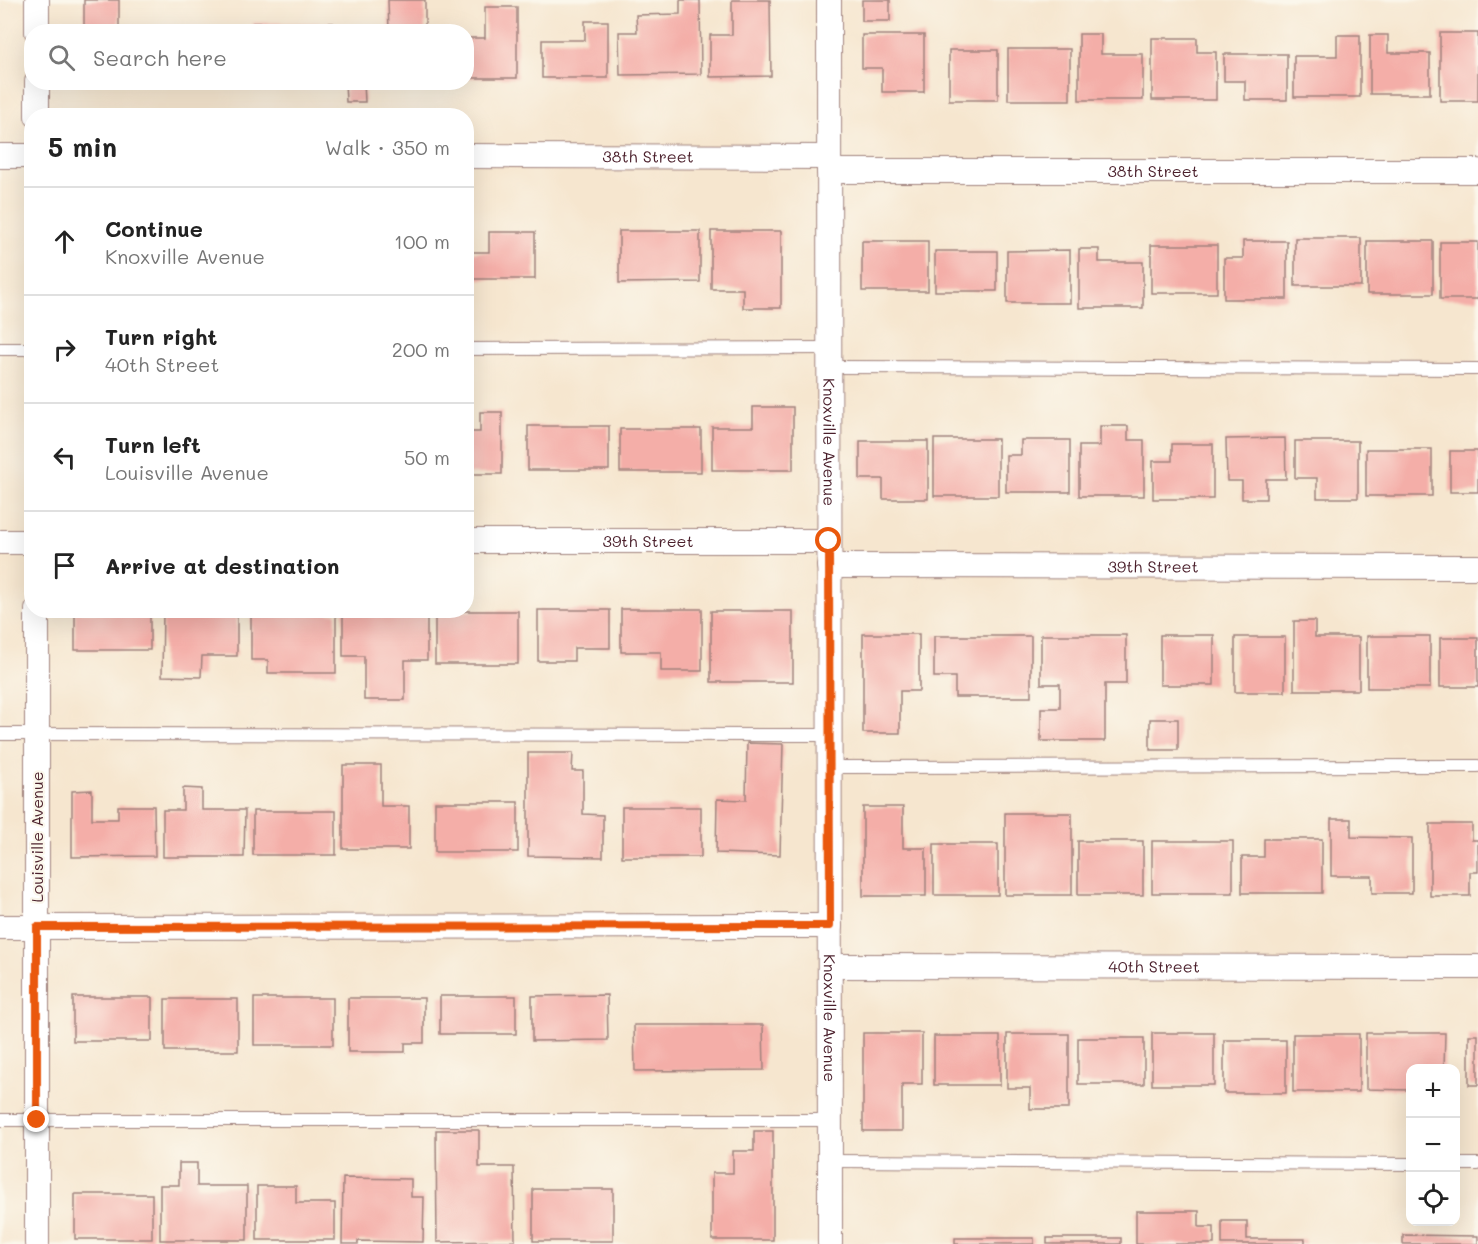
<!DOCTYPE html>
<html lang="en">
<head>
<meta charset="utf-8">
<style>
  :root { --surface:#fff; --page:#f6f6f6; --text:#222; --muted:#767676; --line:#e0e0e0 }
  body { margin:0; font-family:Mali,sans-serif; background:var(--page); color:var(--text) }
  .controls { position:absolute; right:18px; bottom:18px; display:grid; overflow:hidden; border-radius:12px; box-shadow:0 6px 24px #0002 }
  .controls button { width:54px; height:54px; display:grid; place-items:center; padding:0; border:0; border-bottom:2px solid var(--line); background:var(--surface); color:var(--text); font:30px sans-serif }
  .stop { position:absolute; width:18px; height:18px; margin:-14px; border:4px solid #ea580c; border-radius:50%; background:#fff }
  .stop.end { background:#ea580c; border-color:#fff; box-shadow:0 2px 6px #0008 }
  .list { margin:0; padding:0; list-style:none }
  h2 { display:flex; justify-content:space-between; align-items:center; height:78px; margin:0; padding:0 24px; font-size:26px }
  h2 small { font-size:20px; font-weight:400; color:var(--muted) }
  .list li { display:grid; grid-template-columns:39px 1fr auto; gap:18px; align-items:center; box-sizing:border-box; height:108px; padding:0 24px; border-top:2px solid var(--line) }
  .list b { display:block; font-size:22px; white-space:nowrap }
  .list p { margin:0; font-size:20px; white-space:nowrap; color:var(--muted) }
  .list em { font-size:20px; font-style:normal; color:var(--muted) }
  .icon { flex:none; width:33px; height:33px; fill:none; stroke:currentColor; stroke-width:2; stroke-linecap:round; stroke-linejoin:round }
  .map { position:relative; flex:none; width:1478px; height:1244px; overflow:hidden }
  .search { position:absolute; background:var(--surface); box-shadow:0 6px 24px #0002; left:24px; top:24px; width:450px; height:66px; display:flex; align-items:center; gap:15px; box-sizing:border-box; padding:0 21px; border-radius:24px; color:var(--muted); font-size:22px }
  .panel { position:absolute; background:var(--surface); box-shadow:0 6px 24px #0002; left:24px; top:108px; width:450px; height:510px; border-radius:24px }
  .map>svg:first-child { display:block }
  .building { fill:#f4aea8 }
  .lines { fill:none; stroke-linecap:round; stroke-linejoin:round }
  .service-casing { stroke:#a0827d; stroke-width:14 }
  .minor-casing { stroke:#a0827d; stroke-width:26 }
  .service { stroke:#fff; stroke-width:12 }
  .minor { stroke:#fff; stroke-width:24 }
  .route { stroke:#ea580c; stroke-width:8 }
  .labels { text-anchor:middle; stroke-width:4.5; stroke-linejoin:round; paint-order:stroke }
  .street-label { font-size:16px; fill:#4a1f2b; stroke:#fbf7ec }
</style>
</head>
<body>
<div class="map">
<svg width="1478" height="1244" viewBox="0 0 1478 1244">
  <rect width="100%" height="100%" fill="#fbf7ec"/>
  <filter id="ink" filterUnits="userSpaceOnUse"><feTurbulence type="fractalNoise" baseFrequency=".0167" numOctaves="2"/><feDisplacementMap in="SourceGraphic" scale="12" xChannelSelector="R" yChannelSelector="G"/><feConvolveMatrix kernelMatrix="1 2 1 2 8 2 1 2 1" color-interpolation-filters="sRGB"/></filter>
  <filter id="wash" filterUnits="userSpaceOnUse"><feTurbulence type="fractalNoise" baseFrequency=".008" numOctaves="4" result="noise"/><feDisplacementMap in="SourceGraphic" scale="24" xChannelSelector="R" yChannelSelector="G"/><feGaussianBlur stdDeviation="1.35" result="paint"/><feColorMatrix in="noise" values="0 0 0 0 0 0 0 0 0 0 0 0 0 0 0 0 0 1.4 0 .05"/><feComposite in="paint" operator="in"/></filter>
  <g filter="url(#wash)">
    <rect width="100%" height="100%" fill="#f6e6cf"/>
    <g id="blocks">
      <g class="building">
        <rect x="84" y="0" width="35" height="32"/>
        <path d="M388 0H425V32H389Z"/>
        <path d="M680 0H700L701 74 620 75 619 32H637L636 15 680 14Z"/>
        <path d="M732 0H770L771 76 710 77V35H732Z"/>
        <rect x="862" y="0" width="28" height="21"/>
        <path d="M485 7H517V78H466V38H485Z"/>
        <path d="M585 21H608V78H542V40H585Z"/>
        <rect x="253" y="23" width="80" height="9"/>
        <rect x="1440" y="33" width="38" height="68"/>
        <path d="M1079 34H1101V54H1143V100H1079Z"/>
        <path d="M862 35H924V92H882V68H862Z"/>
        <path d="M1337 35H1360V97H1294V56H1337Z"/>
        <path d="M1370 35H1388V53H1430V94H1370Z"/>
        <path d="M1152 38H1197V52H1216V100H1152Z"/>
        <rect x="1008" y="49" width="62" height="51"/>
        <rect x="949" y="50" width="49" height="50"/>
        <path d="M1224 54H1287V100H1245V81H1224Z"/>
        <path d="M345 82H364L365 102H346Z"/>
        <path d="M619 231H700V282L619 283Z"/>
        <path d="M711 231H781V308H743V289H711Z"/>
        <path d="M489 232H535V279H466V252H489Z"/>
        <rect x="1295" y="238" width="66" height="48"/>
        <rect x="862" y="241" width="66" height="50"/>
        <path d="M1243 241H1287V299H1224V258H1243Z"/>
        <rect x="1367" y="241" width="66" height="53"/>
        <rect x="1440" y="242" width="38" height="57"/>
        <rect x="1151" y="245" width="66" height="48"/>
        <path d="M1079 249H1099V262H1143V308H1079Z"/>
        <path d="M1070 250V303H1007V251Z"/>
        <rect x="935" y="251" width="62" height="40"/>
        <path d="M753 407H793V470H712V427H753Z"/>
        <path d="M480 412H502V474H466V432H480Z"/>
        <rect x="528" y="426" width="81" height="44"/>
        <path d="M1100 426H1128V440H1144V496H1079V446H1100Z"/>
        <rect x="620" y="429" width="81" height="43"/>
        <path d="M1285 438 1286 479H1266V499H1242V481H1227L1226 439Z"/>
        <rect x="934" y="439" width="64" height="57"/>
        <path d="M1021 440H1070V492H1006V455H1021Z"/>
        <path d="M860 441H928V499H883V479H860Z"/>
        <path d="M1295 441H1358V498H1317V478H1295Z"/>
        <path d="M1172 444H1213V499H1153V461H1172Z"/>
        <rect x="1366" y="449" width="66" height="47"/>
        <rect x="1450" y="451" width="28" height="41"/>
        <path d="M621 609H702V671H661V652H621Z"/>
        <path d="M163 610H237V656H202L201 677 162 676Z"/>
        <path d="M343 610H427V660H405V700H364V656H343Z"/>
        <path d="M538 610H610V648H574V661H538Z"/>
        <rect x="435" y="611" width="83" height="53"/>
        <rect x="711" y="611" width="82" height="71"/>
        <rect x="75" y="612" width="75" height="38"/>
        <path d="M251 613H336V673H268V660H251Z"/>
        <path d="M1294 621H1315V637H1359V690H1294Z"/>
        <path d="M863 634H919V691H900V733H863Z"/>
        <path d="M1041 635H1126V684H1105V741H1041V708H1060V684H1041Z"/>
        <rect x="1160" y="635" width="54" height="50"/>
        <path d="M934 636H1031V697H955V677H934Z"/>
        <rect x="1367" y="636" width="63" height="52"/>
        <rect x="1235" y="637" width="50" height="55"/>
        <rect x="1440" y="638" width="38" height="49"/>
        <rect x="1150" y="719" width="28" height="31"/>
        <path d="M747 743 783 744 780 855 716 853 717 799 746 800Z"/>
        <path d="M528 753H573L572 771H583V814L603 815V857L528 856Z"/>
        <path d="M343 765H381V806H409V849H343Z"/>
        <path d="M183 788 202 789V810H245L244 857H163V810H183Z"/>
        <path d="M92 790V819H118V806H154L155 856 72 857V791Z"/>
        <rect x="435" y="802" width="83" height="50"/>
        <rect x="622" y="807" width="79" height="50"/>
        <path d="M863 807H903V848H926V896H863Z"/>
        <rect x="253" y="811" width="83" height="44"/>
        <rect x="1005" y="813" width="67" height="82"/>
        <path d="M1331 819H1351V837L1412 838V893H1372V876H1331Z"/>
        <path d="M1430 824H1472V840H1478V872H1470V896H1430Z"/>
        <path d="M1264 839H1322V893H1242V857H1264Z"/>
        <rect x="1078" y="841" width="65" height="54"/>
        <rect x="1152" y="841" width="81" height="52"/>
        <rect x="934" y="844" width="64" height="51"/>
        <path d="M607 995 608 1040 532 1041V996Z"/>
        <rect x="440" y="996" width="76" height="38"/>
        <rect x="73" y="997" width="79" height="44"/>
        <rect x="254" y="998" width="79" height="47"/>
        <path d="M348 998H424V1043H405V1052H348Z"/>
        <rect x="165" y="999" width="73" height="52"/>
        <path d="M634 1025H763L764 1070 635 1071Z"/>
        <path d="M863 1033H922V1084H902V1131H863Z"/>
        <rect x="1152" y="1033" width="62" height="52"/>
        <path d="M1366 1033H1445L1444 1068H1410V1090L1366 1089Z"/>
        <path d="M1007 1034H1069V1109H1030V1088H1007Z"/>
        <rect x="1293" y="1034" width="66" height="58"/>
        <rect x="1469" y="1035" width="9" height="50"/>
        <rect x="934" y="1036" width="66" height="49"/>
        <rect x="1078" y="1038" width="66" height="46"/>
        <rect x="1224" y="1040" width="62" height="53"/>
        <path d="M436 1130H479V1167H514L515 1241 437 1242Z"/>
        <path d="M754 1131H773V1240H712V1173H733V1151H754Z"/>
        <path d="M179 1163H197V1186H247V1240H160V1185H179Z"/>
        <path d="M343 1178 411 1179V1197H424L423 1242 358 1241V1244H342Z"/>
        <path d="M257 1186H296V1203H335V1240H257Z"/>
        <rect x="533" y="1189" width="80" height="52"/>
        <rect x="75" y="1194" width="77" height="45"/>
        <path d="M1136 1211H1199V1227H1214V1244H1136Z"/>
        <path d="M1222 1221H1247V1239H1305V1244H1222Z"/>
        <path d="M1403 1235 1478 1236V1244H1403Z"/>
        <rect x="955" y="1238" width="79" height="6"/>
        <rect x="1047" y="1238" width="74" height="6"/>
      </g>
    </g>
  </g>
  <g filter="url(#ink)">
    <use href="#blocks" fill-opacity="0" stroke="#a0827d" stroke-width="1.5"/>
    <g class="lines">
      <g class="service-casing">
        <g id="service">
          <path d="M0 349H32"/>
          <path d="M466 349 829 348"/>
          <path d="M829 367 1478 369"/>
          <path d="M0 734 830 735"/>
          <path d="M830 767 1478 766"/>
          <path d="M0 1120H830"/>
          <path d="M830 1161 1410 1164"/>
          <path d="M1456 1164H1478"/>
        </g>
      </g>
      <g class="minor-casing">
        <g id="minor">
          <path d="M37 0V32"/>
          <path id="s1" d="M829 0 830 1244"/>
          <path d="M37 82V116"/>
          <path d="M0 156H32"/>
          <path id="s2" d="M466 156 829 157"/>
          <path id="s3" d="M829 171H1478"/>
          <path id="s4" d="M466 541H829"/>
          <path d="M0 542H32"/>
          <path id="s5" d="M829 566 1478 567"/>
          <path d="M0 927 830 926"/>
          <path id="s6" d="M830 966 1478 967"/>
          <path d="M37 1244V610"/>
        </g>
      </g>
      <use href="#service" class="service"/>
      <use href="#minor" class="minor"/>
    </g>
  </g>
  <g class="lines" filter="url(#ink)">
    <path class="route" d="M37 1120V927L830 926 829 541"/>
  </g>
  <g class="labels">
    <g class="street-label">
      <text dy="6" stroke="none"><textPath href="#s2" startOffset="182">38th Street</textPath></text>
      <text dy="6" stroke="none"><textPath href="#s3" startOffset="324">38th Street</textPath></text>
      <text dy="6" stroke="none"><textPath href="#s1" startOffset="442">Knoxville Avenue</textPath></text>
      <text dy="6" stroke="none"><textPath href="#s4" startOffset="182">39th Street</textPath></text>
      <text dy="6" stroke="none"><textPath href="#s5" startOffset="324">39th Street</textPath></text>
      <text transform="translate(37 837) rotate(-90)" y="6">Louisville Avenue</text>
      <text dy="6" stroke="none"><textPath href="#s6" startOffset="324">40th Street</textPath></text>
      <text dy="6" stroke="none"><textPath href="#s1" startOffset="1018">Knoxville Avenue</textPath></text>
    </g>
  </g>
</svg>
<div class="controls">
<button>+</button>
<button>−</button>
<button><svg class="icon" aria-label="locate" viewBox="0 0 24 24"><circle cx="12" cy="12" r="6"/><path d="M12 2v4M12 18v4M2 12h4M18 12h4"/></svg></button>
</div>
<div class="stop" style="left:829px;top:541px"></div>
<div class="stop end" style="left:37px;top:1120px"></div>
<div class="search"><svg class="icon" aria-label="search" viewBox="0 0 24 24"><circle cx="10" cy="10" r="6"/><path d="M15 15l6 6"/></svg>Search here</div>
<section class="panel">
<h2>5 min<small>Walk · 350 m</small></h2>
<ul class="list">
<li><svg class="icon" aria-label="ahead" viewBox="0 0 24 24"><path d="M12 20V5M6 11l6-6 6 6"/></svg><div><b>Continue</b><p>Knoxville Avenue</p></div><em>100 m</em></li>
<li><svg class="icon" aria-label="right" viewBox="0 0 24 24"><path d="M7 20v-9h11M14 6l5 5-5 5"/></svg><div><b>Turn right</b><p>40th Street</p></div><em>200 m</em></li>
<li><svg class="icon" aria-label="left" viewBox="0 0 24 24"><path d="M17 20v-9H6M10 6l-5 5 5 5"/></svg><div><b>Turn left</b><p>Louisville Avenue</p></div><em>50 m</em></li>
<li><svg class="icon" aria-label="arrive" viewBox="0 0 24 24"><path d="M6 21V4h12l-3 4 3 4H6"/></svg><div><b>Arrive at destination</b></div></li>
</ul>
</section>
</div>
</body>
</html>
